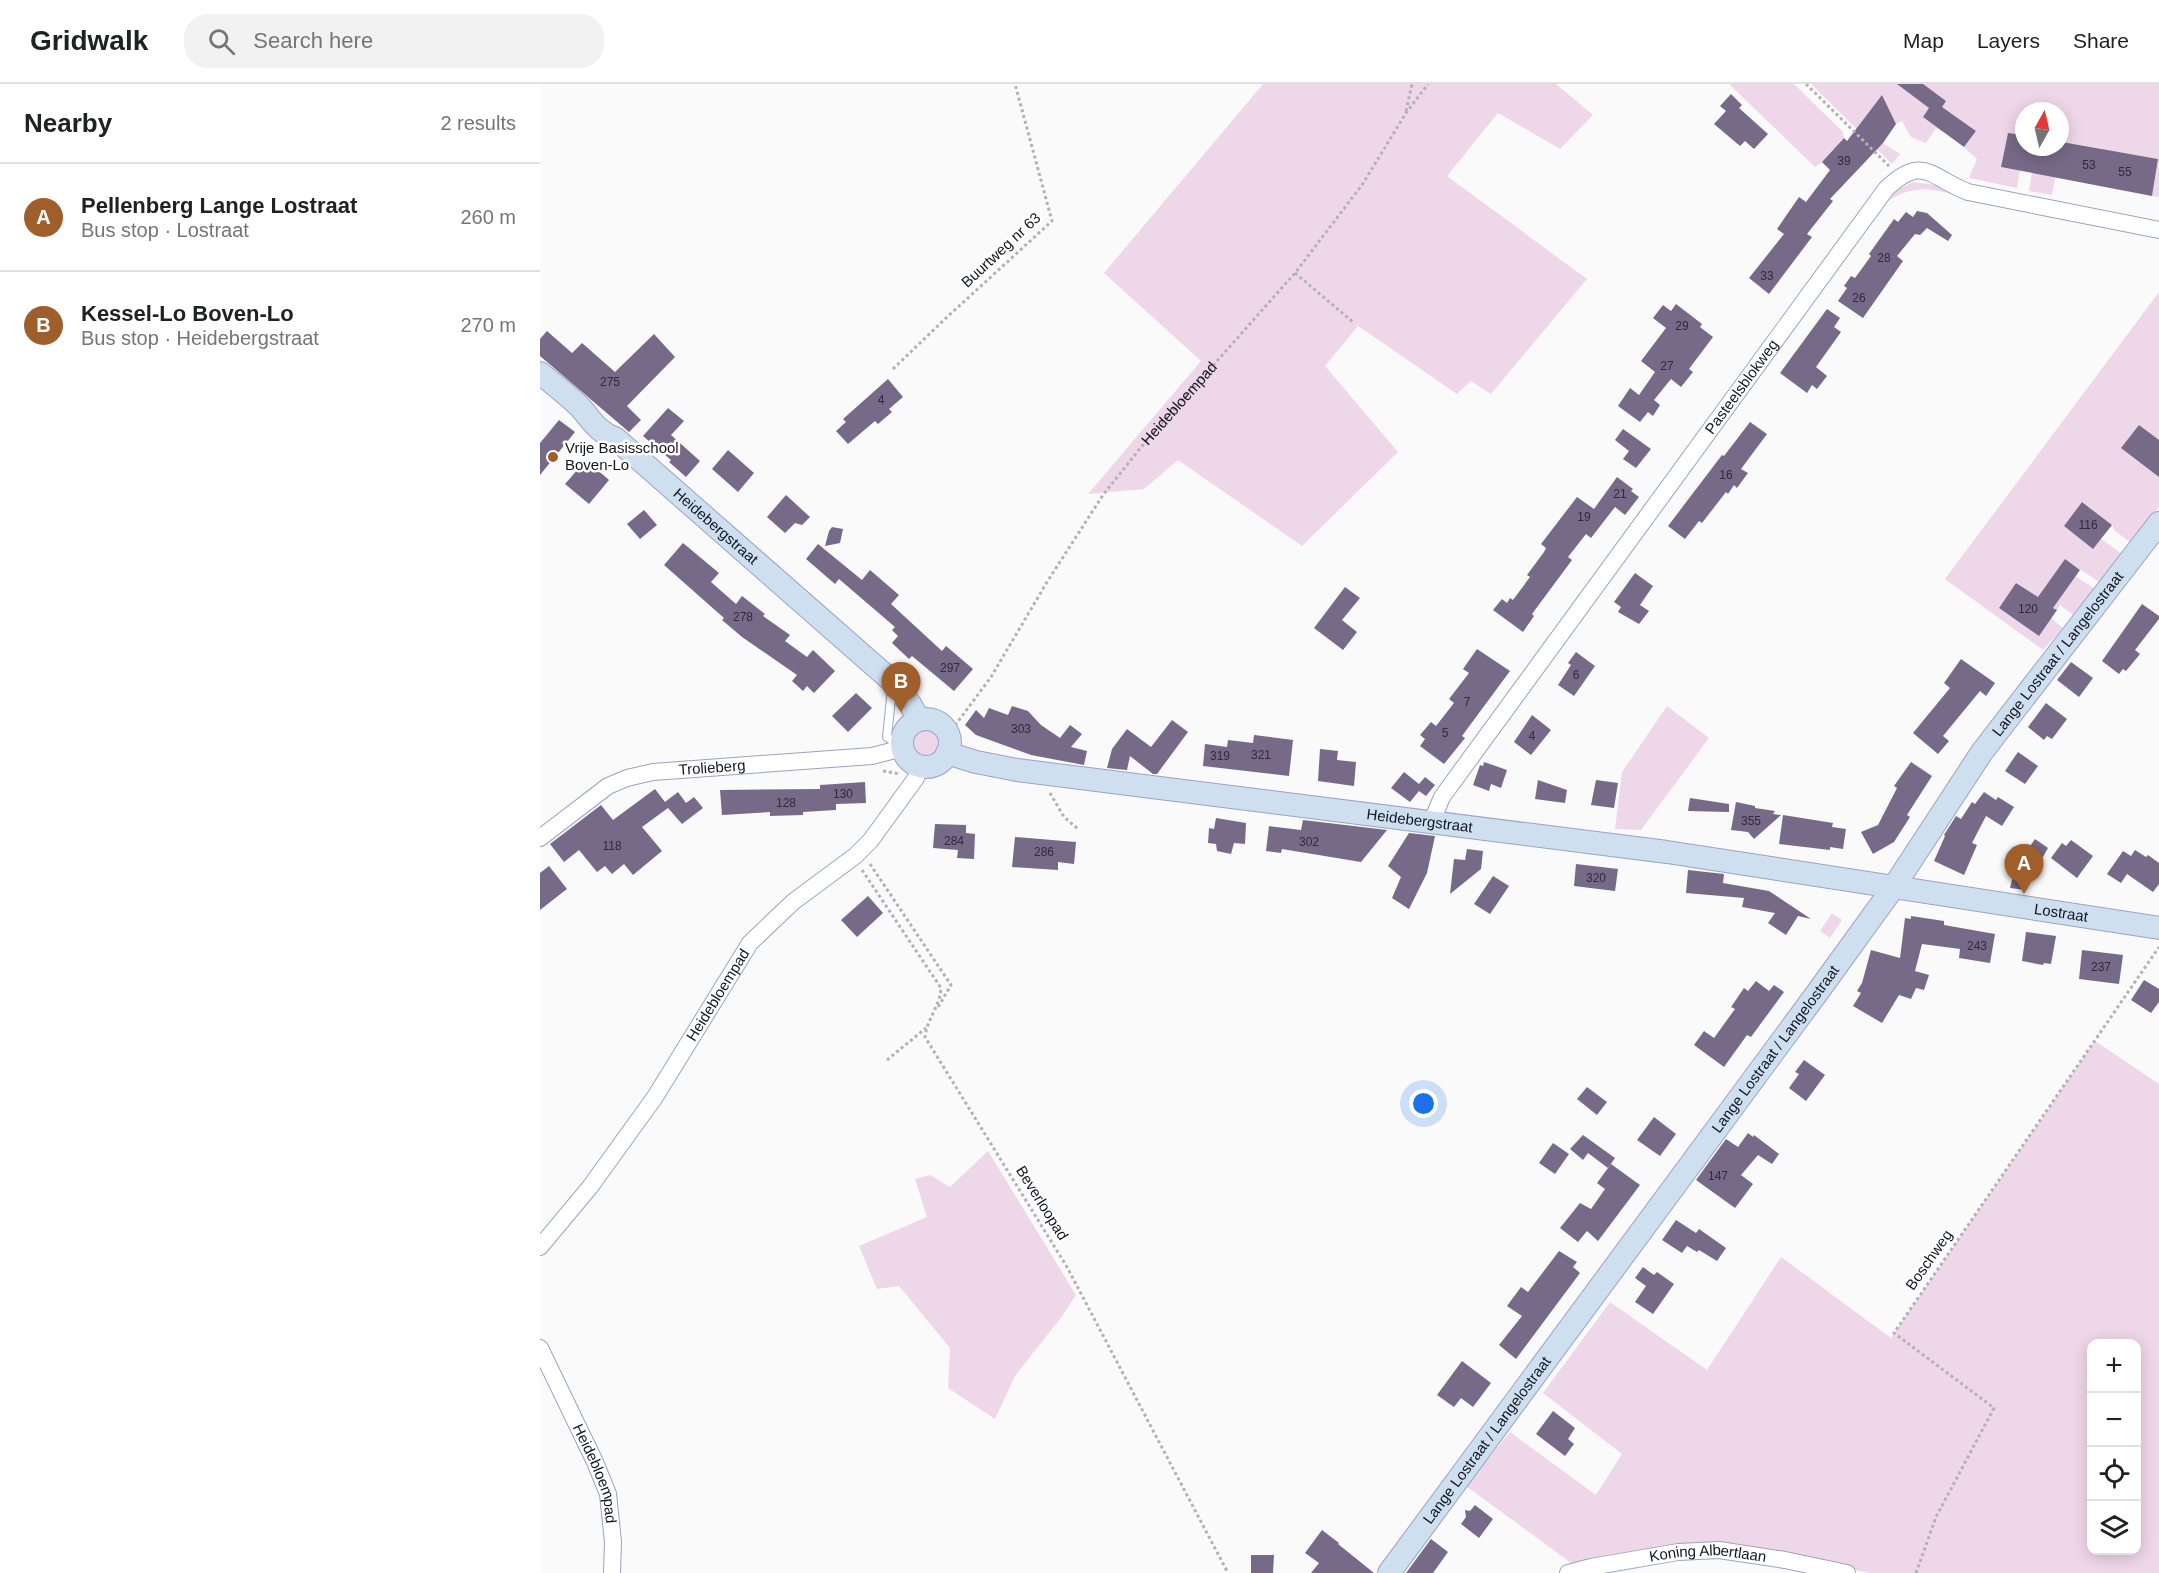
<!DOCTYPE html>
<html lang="en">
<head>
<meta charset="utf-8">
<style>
  :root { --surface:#fff; --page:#f2f2f2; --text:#202124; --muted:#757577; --line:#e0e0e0; --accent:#a05e2a }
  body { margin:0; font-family:Arial,sans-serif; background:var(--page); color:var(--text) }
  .controls { position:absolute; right:18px; bottom:18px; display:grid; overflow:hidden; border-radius:12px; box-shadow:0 3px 15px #0003 }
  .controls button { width:54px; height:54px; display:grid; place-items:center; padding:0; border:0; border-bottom:2px solid var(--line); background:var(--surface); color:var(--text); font:30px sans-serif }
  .compass { position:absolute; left:1475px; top:18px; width:54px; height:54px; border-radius:50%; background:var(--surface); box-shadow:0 3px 15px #0003; rotate:8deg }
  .you { position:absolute; left:884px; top:1020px; width:21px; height:21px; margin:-15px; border:4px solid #fff; border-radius:50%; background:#1a73e8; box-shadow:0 0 0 9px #1a73e833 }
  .badge { display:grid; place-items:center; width:39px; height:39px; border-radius:50%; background:var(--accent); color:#fff; font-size:20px; font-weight:700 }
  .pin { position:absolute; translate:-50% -50px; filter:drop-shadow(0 2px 3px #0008) }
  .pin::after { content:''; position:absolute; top:32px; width:21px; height:18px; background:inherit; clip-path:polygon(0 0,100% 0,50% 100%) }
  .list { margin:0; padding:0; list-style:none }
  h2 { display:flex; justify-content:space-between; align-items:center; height:78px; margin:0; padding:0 24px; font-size:26px }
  h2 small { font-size:20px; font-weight:400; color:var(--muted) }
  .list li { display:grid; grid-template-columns:39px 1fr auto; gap:18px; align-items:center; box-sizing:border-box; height:108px; padding:0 24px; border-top:2px solid var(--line) }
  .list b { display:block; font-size:22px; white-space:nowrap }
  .list p { margin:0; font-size:20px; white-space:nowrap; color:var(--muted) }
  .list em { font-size:20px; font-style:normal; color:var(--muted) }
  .icon { flex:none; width:33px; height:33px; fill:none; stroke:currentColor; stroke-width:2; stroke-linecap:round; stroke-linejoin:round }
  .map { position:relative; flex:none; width:1619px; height:1489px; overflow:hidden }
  header { display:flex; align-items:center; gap:36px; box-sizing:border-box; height:84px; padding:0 30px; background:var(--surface); border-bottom:2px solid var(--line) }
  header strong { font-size:28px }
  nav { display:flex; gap:33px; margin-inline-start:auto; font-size:21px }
  .search { width:420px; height:54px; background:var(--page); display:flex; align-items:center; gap:15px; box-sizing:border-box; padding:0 21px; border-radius:24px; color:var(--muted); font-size:22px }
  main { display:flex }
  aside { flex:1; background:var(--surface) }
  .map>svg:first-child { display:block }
  .green { fill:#efd7ea; fill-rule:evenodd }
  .building { fill:#776a88 }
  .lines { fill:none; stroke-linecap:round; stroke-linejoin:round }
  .lane-casing { stroke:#9ca2c3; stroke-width:10 }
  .street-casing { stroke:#9ca2c3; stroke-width:18 }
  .secondary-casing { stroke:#9ca2c3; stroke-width:24 }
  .path { stroke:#b2b2b6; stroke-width:3; stroke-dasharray:3 3; stroke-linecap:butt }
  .lane { stroke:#fff; stroke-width:8 }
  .street { stroke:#fff; stroke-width:16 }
  .secondary { stroke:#cedfef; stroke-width:22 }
  .poi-dot { fill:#a05e2a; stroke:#fff; stroke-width:2 }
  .labels { text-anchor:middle; stroke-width:5; stroke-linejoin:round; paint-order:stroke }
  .number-label { font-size:12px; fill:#2d2b3c }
  .street-label { font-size:15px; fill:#141622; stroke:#fff }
  .poi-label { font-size:15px; fill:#141622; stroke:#fff; text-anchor:start }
</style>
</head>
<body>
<header>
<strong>Gridwalk</strong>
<div class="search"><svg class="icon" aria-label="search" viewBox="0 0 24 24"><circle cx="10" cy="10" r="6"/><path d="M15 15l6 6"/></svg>Search here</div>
<nav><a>Map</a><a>Layers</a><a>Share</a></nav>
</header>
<main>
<aside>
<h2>Nearby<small>2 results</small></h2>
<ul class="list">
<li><span class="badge">A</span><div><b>Pellenberg Lange Lostraat</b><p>Bus stop · Lostraat</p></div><em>260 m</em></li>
<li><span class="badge">B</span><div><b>Kessel-Lo Boven-Lo</b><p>Bus stop · Heidebergstraat</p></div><em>270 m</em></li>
</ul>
</aside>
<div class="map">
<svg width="1619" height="1489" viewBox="0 0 1619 1489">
  <rect width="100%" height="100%" fill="#fafafa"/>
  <g class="green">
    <path d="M723 0H1016L1053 31 1020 65 958 29 907 92 1047 195 951 310 931 297 917 310 818 242 785 282 858 368 762 462 638 376 604 405 548 410 661 277 564 189Z"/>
    <path d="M1191 0H1254L1303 48 1304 54 1282 78 1275 83 1190 1Z"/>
    <path d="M1271 0H1619V113L1612 112 1618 75 1578 68 1571 104 1556 101 1562 65 1522 58 1512 111 1489 107 1492 88 1520 63V27H1484V51L1468 49 1461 83 1480 86 1477 104 1429 94 1437 75 1424 63 1436 47 1415 32 1403 48 1396 44 1386 59 1371 53 1362 37 1356 40 1342 12 1343 59 1360 70 1352 80Z"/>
    <path d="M1373 98 1398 101 1419 112C1390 104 1372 101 1347 118L1357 106Z"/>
    <path d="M1619 208V356L1599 341 1619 393V423L1591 459 1575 447 1572 441 1543 418 1524 442 1553 464 1561 455 1584 471 1561 499 1525 476 1511 495 1535 492 1555 505 1533 531 1520 521 1517 526 1476 499 1459 524 1499 551 1511 534 1523 544 1503 566 1405 495Z"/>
    <path d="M1127 622 1169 654 1101 746 1075 745 1082 688Z"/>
    <circle cx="386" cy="659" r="16"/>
    <path d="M1292 829 1302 836 1290 854 1280 847Z"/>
    <path d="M1555 957 1619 1000V1489H1331L1179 1462 1139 1463 1031 1479 926 1402 970 1348 1056 1411 1082 1370 1003 1309 1070 1218 1167 1286 1241 1173 1351 1254ZM1552 1260H1596V1466H1552Z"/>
    <path d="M448 1067 536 1211 523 1231 475 1292 455 1335 408 1304 410 1264 359 1202 337 1205 319 1162 387 1133 375 1095 390 1091 410 1103Z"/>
  </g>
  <g class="building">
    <path d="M1357 0H1383L1406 17 1402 23 1436 47 1424 63 1383 33 1389 24Z"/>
    <path d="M1191 10 1202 21 1199 24 1228 50 1214 65 1205 57 1200 62 1174 40 1186 27 1180 22Z"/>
    <path d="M1342 11 1356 40 1343 59 1290 115 1293 117 1267 150 1272 153 1229 210 1209 194 1244 150 1237 145 1259 113 1266 118 1290 86 1282 78 1304 54 1307 57Z"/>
    <path d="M1468 49 1484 51V63H1521L1522 58 1618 75 1612 112 1461 83Z"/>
    <path d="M1377 127 1387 129 1412 151 1408 157 1387 144 1380 151 1375 150 1357 172 1363 177 1323 234 1298 217 1307 204 1304 202 1311 192 1315 194 1331 172 1329 170 1354 135 1358 138 1366 128 1373 133Z"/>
    <path d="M1136 220 1162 240 1160 243 1173 253 1149 285 1153 288 1141 303 1131 295 1114 316 1120 321 1113 332 1108 328 1100 338 1078 322 1090 304 1099 311 1115 288 1101 277 1126 244 1113 234 1123 221 1131 227Z"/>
    <path d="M1287 225 1300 234 1294 243 1301 248 1276 283 1287 292 1277 305 1272 301 1267 309 1240 289Z"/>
    <path d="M7 247 32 269 42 259 75 288 114 250 135 273 87 322 101 336 89 348 0 272V255Z"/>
    <path d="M348 295 363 313 349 325 352 328 338 340 335 337 308 360 296 347 306 338 303 335Z"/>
    <path d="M128 324 144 337 131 351 160 377 146 393 129 378 131 376 103 352Z"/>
    <path d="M19 336 35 348 0 391V359Z"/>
    <path d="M1210 338 1227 350 1201 385 1208 389 1197 404 1194 401 1188 410 1186 408 1162 439 1159 437 1145 455 1128 442 1182 371 1184 372Z"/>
    <path d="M1599 341 1619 356V393L1581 364Z"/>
    <path d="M1083 345 1111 365 1096 384 1083 375 1089 367 1075 356Z"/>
    <path d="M188 366 214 389 198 408 172 385Z"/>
    <path d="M46 376 69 396 49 420 25 400Z"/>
    <path d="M1077 393 1093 405 1091 407 1099 413 1085 431 1075 423 1051 454 1046 450 1028 473 1032 476 992 530 994 532 983 548 953 526 962 515 967 519 970 514 973 516 990 493 987 491 1004 468 1006 464 1001 460 1037 413 1054 425Z"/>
    <path d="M246 411 270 433 262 441 255 439 245 449 227 433Z"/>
    <path d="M1542 418 1572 441 1553 465 1524 442Z"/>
    <path d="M104 426 117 441 100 455 87 440Z"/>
    <path d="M292 443 303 445 300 459 285 462 289 447Z"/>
    <path d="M143 459 179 489 171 498 196 520 202 512 225 530 223 532 250 551 245 557 267 573 273 566 295 587 274 609 267 602 263 607 252 597 257 591 202 553 182 536 184 534 124 481Z"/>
    <path d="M278 460 322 496 330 486 359 511 351 520 402 567 406 562 433 585 414 607 372 572 369 575 352 559 358 552 352 546 355 543 299 495 295 500 266 475Z"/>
    <path d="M1525 475 1540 486 1513 524 1517 526 1499 552 1459 524 1476 499 1498 513Z"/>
    <path d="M1095 489 1113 502 1100 521 1109 527 1099 540 1078 528 1081 523 1074 518Z"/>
    <path d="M805 503 820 514 802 536 817 548 803 566 774 544Z"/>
    <path d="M1602 520 1619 532V535L1595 566 1600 570 1586 587 1583 585 1579 590 1562 577Z"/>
    <path d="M937 565 970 587 922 652 925 654 904 680 880 662 885 655 880 651 891 638 896 642 914 619 909 615 929 589 923 585Z"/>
    <path d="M1036 568 1055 582 1034 612 1018 601 1031 581 1028 579Z"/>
    <path d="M1421 575 1455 599 1446 612 1440 607 1403 652 1409 657 1398 670 1373 649 1410 604 1404 599Z"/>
    <path d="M1531 578 1553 594 1539 613 1517 596Z"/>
    <path d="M316 609 332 624 308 648 292 632Z"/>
    <path d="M1506 619 1527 635 1512 655 1507 652 1504 656 1488 643Z"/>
    <path d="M472 622 488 627 501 641 520 654 530 641 542 650 531 663 547 667 544 681 491 671 436 651 425 641 436 626 444 634 449 624 468 631Z"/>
    <path d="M992 631 1011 646 991 671 974 658Z"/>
    <path d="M632 636 648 648 617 690H613L590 672 587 686 567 684 572 665 587 645 611 663Z"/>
    <path d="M714 651 753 656 749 692 663 682 665 660 687 663 688 656 713 659Z"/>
    <path d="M780 665 798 667 797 676 816 678 814 702 778 697Z"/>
    <path d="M1478 668 1498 682 1485 700 1465 687Z"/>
    <path d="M944 678 967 686 961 704 951 700 949 707 933 701 940 681 943 682Z"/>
    <path d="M1371 678 1392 692 1367 731 1370 733 1354 758 1333 770 1321 748 1338 741 1357 704 1354 702Z"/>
    <path d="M864 688 879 700 885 693 895 701 886 712 879 707 870 718 851 704Z"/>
    <path d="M998 696 1027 706 1025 719 995 715Z"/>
    <path d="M1056 696 1078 699 1074 724 1051 721Z"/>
    <path d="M325 698 326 719 296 720V726L263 728V731L230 732V728L182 731 180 706 280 705V701Z"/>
    <path d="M115 705 125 718 138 708 146 719 154 713 163 724 142 740 128 724 102 743 122 767 93 791 84 780 72 790 65 782 57 788 39 766 24 778 10 760 61 721 73 736Z"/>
    <path d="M1444 708 1456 716 1458 713 1474 723 1462 742 1446 732 1432 759 1437 761 1424 791 1394 777 1405 752 1404 751 1416 732 1421 735 1432 718 1435 720Z"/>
    <path d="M1150 714 1189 720V728L1148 727Z"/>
    <path d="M1196 718 1215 722V724L1235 727 1233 730 1241 731 1214 755 1208 748 1191 746Z"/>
    <path d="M1243 731 1293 739 1292 743 1306 745 1303 765 1290 763V766L1239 760Z"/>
    <path d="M676 734 706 739 705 760 694 759 691 770 677 767 676 760 668 759 669 744 674 745Z"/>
    <path d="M763 736 847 746 821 778 742 765 741 769 726 767 729 742 761 746Z"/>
    <path d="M395 740 426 741V749L435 750 434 775 417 774 418 766 393 764Z"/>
    <path d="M869 749 895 752 887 789 869 825 852 814 861 793 848 782Z"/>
    <path d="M475 753 536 758 534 780 518 778V786L472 783Z"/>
    <path d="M1495 755 1508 764 1499 780 1489 778 1486 806 1470 804 1475 784Z"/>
    <path d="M1531 756 1553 772 1537 794 1511 774 1522 759 1526 762Z"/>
    <path d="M927 765 943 767 941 785 910 810 914 775 925 776Z"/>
    <path d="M1595 766 1606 773 1608 771 1619 779V800L1613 808 1587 790 1581 799 1567 790 1583 767 1591 772Z"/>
    <path d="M1036 780 1078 785 1075 807 1034 802Z"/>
    <path d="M9 782 27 805 0 826V789Z"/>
    <path d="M1148 786 1184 790 1183 799 1229 807 1271 835 1258 832 1246 851 1228 839 1235 829 1202 823 1204 814 1146 809Z"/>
    <path d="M953 792 969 802 950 830 934 820Z"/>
    <path d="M328 812 343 829 317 853 301 836Z"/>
    <path d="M1371 832 1404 837V841L1455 850 1450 879 1419 874 1420 865 1382 860 1375 887 1389 891 1384 906 1376 904 1371 915 1359 911 1342 939 1313 922 1321 909 1317 907 1322 899 1331 866 1360 874 1365 834 1371 835Z"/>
    <path d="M1486 848 1516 852 1511 880 1504 879 1503 881 1482 877Z"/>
    <path d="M1542 866 1583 871 1579 900 1539 895Z"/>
    <path d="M1604 896 1619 905V918L1611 929 1591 916Z"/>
    <path d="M1216 897 1229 907 1234 901 1244 908 1211 953 1207 951 1184 983 1154 961 1164 947 1174 954 1195 925 1191 923 1204 904 1208 907Z"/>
    <path d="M1264 976 1285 991 1266 1017 1249 1004 1259 990 1255 988Z"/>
    <path d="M1047 1003 1067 1018 1057 1031 1037 1015Z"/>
    <path d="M1114 1033 1136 1050 1120 1072 1097 1056Z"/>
    <path d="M1208 1049 1213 1053 1214 1051 1239 1070 1232 1080 1218 1071 1201 1091 1213 1100 1195 1124 1156 1096 1186 1055 1198 1063Z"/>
    <path d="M1043 1051 1075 1074 1068 1084 1048 1069 1043 1076 1030 1065Z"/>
    <path d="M1013 1059 1029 1070 1015 1090 999 1079Z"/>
    <path d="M1071 1080 1100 1101 1058 1157 1047 1147 1038 1158 1020 1144 1040 1119 1051 1125 1065 1105 1057 1099Z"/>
    <path d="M1136 1136 1156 1149 1159 1145 1186 1164 1177 1177 1159 1166 1157 1168 1147 1162 1142 1169 1122 1156Z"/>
    <path d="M1019 1167 1037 1178 1033 1183 1040 1189 976 1275 959 1261 982 1232 967 1222 981 1203 988 1208Z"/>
    <path d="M1103 1183 1114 1191 1117 1188 1134 1200 1113 1230 1095 1218 1106 1202 1095 1194Z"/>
    <path d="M922 1277 951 1299 933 1323 921 1314 914 1323 897 1311Z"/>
    <path d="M1013 1327 1035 1344 1028 1355 1034 1360 1025 1372 996 1350Z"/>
    <path d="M935 1421 953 1435 939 1454 921 1440 926 1433 925 1426 930 1427Z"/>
    <path d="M782 1446 799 1459 798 1460 834 1489H771L779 1479 765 1469Z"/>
    <path d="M891 1455 908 1468 893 1489H866Z"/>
    <path d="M711 1471H734L733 1489H711Z"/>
  </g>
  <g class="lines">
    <g class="lane-casing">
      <path id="lane" d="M352 605 347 653 363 664"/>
    </g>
    <g class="street-casing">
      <g id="street">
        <path id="s2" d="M892 737 902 713 1346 105C1383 69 1391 94 1428 108L1619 146"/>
        <path id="s3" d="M0 754 68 702 87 694 113 688 332 672 363 664"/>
        <path id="s4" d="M0 1163 50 1103 115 1013 210 859 253 818 315 772 331 756 376 694 379 682"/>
        <path id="s5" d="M0 1264 55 1378 68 1410 73 1458 72 1489"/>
        <path id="s6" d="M1028 1489 1051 1483 1138 1468 1179 1466 1245 1476 1307 1489"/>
      </g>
    </g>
    <g class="secondary-casing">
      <g id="secondary">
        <path id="s7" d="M0 289C13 300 28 311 40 323 52 336 56 347 75 354L353 598 370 620 379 636"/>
        <circle cx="386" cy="659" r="24"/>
        <path id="s8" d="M407 669 436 678 477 686 1127 768 1619 844"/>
        <path id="s9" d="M849 1489 1277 909 1353 804 1442 668 1619 439"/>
      </g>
    </g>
    <g class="path">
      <path d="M1266 0 1349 82"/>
      <path d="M866 27 872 0"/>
      <path d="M755 189 813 238"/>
      <path d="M353 285 406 234 512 137 475 0"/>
      <path id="s1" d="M408 651 451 593 507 498 563 411 606 357 755 189 822 101 866 29 888 0"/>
      <path d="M343 687 360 690"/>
      <path d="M510 709 524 733 538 745"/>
      <path d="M330 780 411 901 397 925"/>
      <path d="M322 786 401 904C400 922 387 935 385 953L527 1183 688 1489"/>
      <path d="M347 976 386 944"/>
      <path d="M1376 1489 1396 1433 1454 1324 1354 1249 1619 863"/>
    </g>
    <use href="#lane" class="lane"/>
    <use href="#street" class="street"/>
    <use href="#secondary" class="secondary"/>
  </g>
  <circle class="poi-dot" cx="13" cy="373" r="6"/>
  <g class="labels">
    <g class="number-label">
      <text x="1304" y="81">39</text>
      <text x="1549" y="85">53</text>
      <text x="1585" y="92">55</text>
      <text x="1344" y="178">28</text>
      <text x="1227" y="196">33</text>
      <text x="1319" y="218">26</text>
      <text x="1142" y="246">29</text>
      <text x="1127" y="286">27</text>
      <text x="70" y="302">275</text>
      <text x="341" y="320">4</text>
      <text x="1186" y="395">16</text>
      <text x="1080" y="414">21</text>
      <text x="1044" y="437">19</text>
      <text x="1548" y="445">116</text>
      <text x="1488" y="529">120</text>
      <text x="203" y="537">278</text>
      <text x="410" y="588">297</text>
      <text x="1036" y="595">6</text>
      <text x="927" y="622">7</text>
      <text x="481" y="649">303</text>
      <text x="905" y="653">5</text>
      <text x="992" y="656">4</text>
      <text x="721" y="675">321</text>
      <text x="680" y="676">319</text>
      <text x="303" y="714">130</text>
      <text x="246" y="723">128</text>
      <text x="1211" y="741">355</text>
      <text x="414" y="761">284</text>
      <text x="769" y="762">302</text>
      <text x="72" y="766">118</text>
      <text x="504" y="772">286</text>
      <text x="1056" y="798">320</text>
      <text x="1437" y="866">243</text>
      <text x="1561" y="887">237</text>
      <text x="1178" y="1096">147</text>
    </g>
    <g class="street-label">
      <text transform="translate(461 166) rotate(-43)" y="5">Buurtweg nr 63</text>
      <text dy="5" stroke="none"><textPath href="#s2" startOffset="534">Pasteelsblokweg</textPath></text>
      <text dy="5" stroke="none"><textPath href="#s1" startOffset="405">Heidebloempad</textPath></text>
      <text dy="5" stroke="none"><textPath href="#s7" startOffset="234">Heidebergstraat</textPath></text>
      <text dy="5" stroke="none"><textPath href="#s9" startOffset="1137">Lange Lostraat / Langelostraat</textPath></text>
      <text dy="5" stroke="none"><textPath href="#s3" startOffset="192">Trolieberg</textPath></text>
      <text dy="5" stroke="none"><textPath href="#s8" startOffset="478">Heidebergstraat</textPath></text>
      <text dy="5" stroke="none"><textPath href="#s8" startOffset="1126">Lostraat</textPath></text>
      <text dy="5" stroke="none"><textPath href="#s4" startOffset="309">Heidebloempad</textPath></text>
      <text dy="5" stroke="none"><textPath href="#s9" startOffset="651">Lange Lostraat / Langelostraat</textPath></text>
      <text transform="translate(502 1119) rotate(58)" y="5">Beverloopad</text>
      <text transform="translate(1389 1176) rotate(-55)" y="5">Boschweg</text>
      <text dy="5" stroke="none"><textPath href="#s9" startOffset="165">Lange Lostraat / Langelostraat</textPath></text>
      <text dy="5" stroke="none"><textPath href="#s5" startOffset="138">Heidebloempad</textPath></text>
      <text dy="5" stroke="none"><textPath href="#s6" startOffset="142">Koning Albertlaan</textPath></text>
    </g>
    <g class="poi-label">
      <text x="25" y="369">Vrije Basisschool<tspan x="25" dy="17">Boven-Lo</tspan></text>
    </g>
  </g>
</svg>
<div class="controls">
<button>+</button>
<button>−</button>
<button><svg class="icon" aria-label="locate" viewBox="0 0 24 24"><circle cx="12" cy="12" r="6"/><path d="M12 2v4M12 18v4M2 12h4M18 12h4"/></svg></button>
<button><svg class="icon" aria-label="layers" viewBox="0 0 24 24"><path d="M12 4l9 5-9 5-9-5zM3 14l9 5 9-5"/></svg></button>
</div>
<svg class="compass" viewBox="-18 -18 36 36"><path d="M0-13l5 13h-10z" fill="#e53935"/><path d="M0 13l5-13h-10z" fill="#757577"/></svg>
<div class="you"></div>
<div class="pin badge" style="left:1484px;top:810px">A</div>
<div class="pin badge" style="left:361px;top:628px">B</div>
</div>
</main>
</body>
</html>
